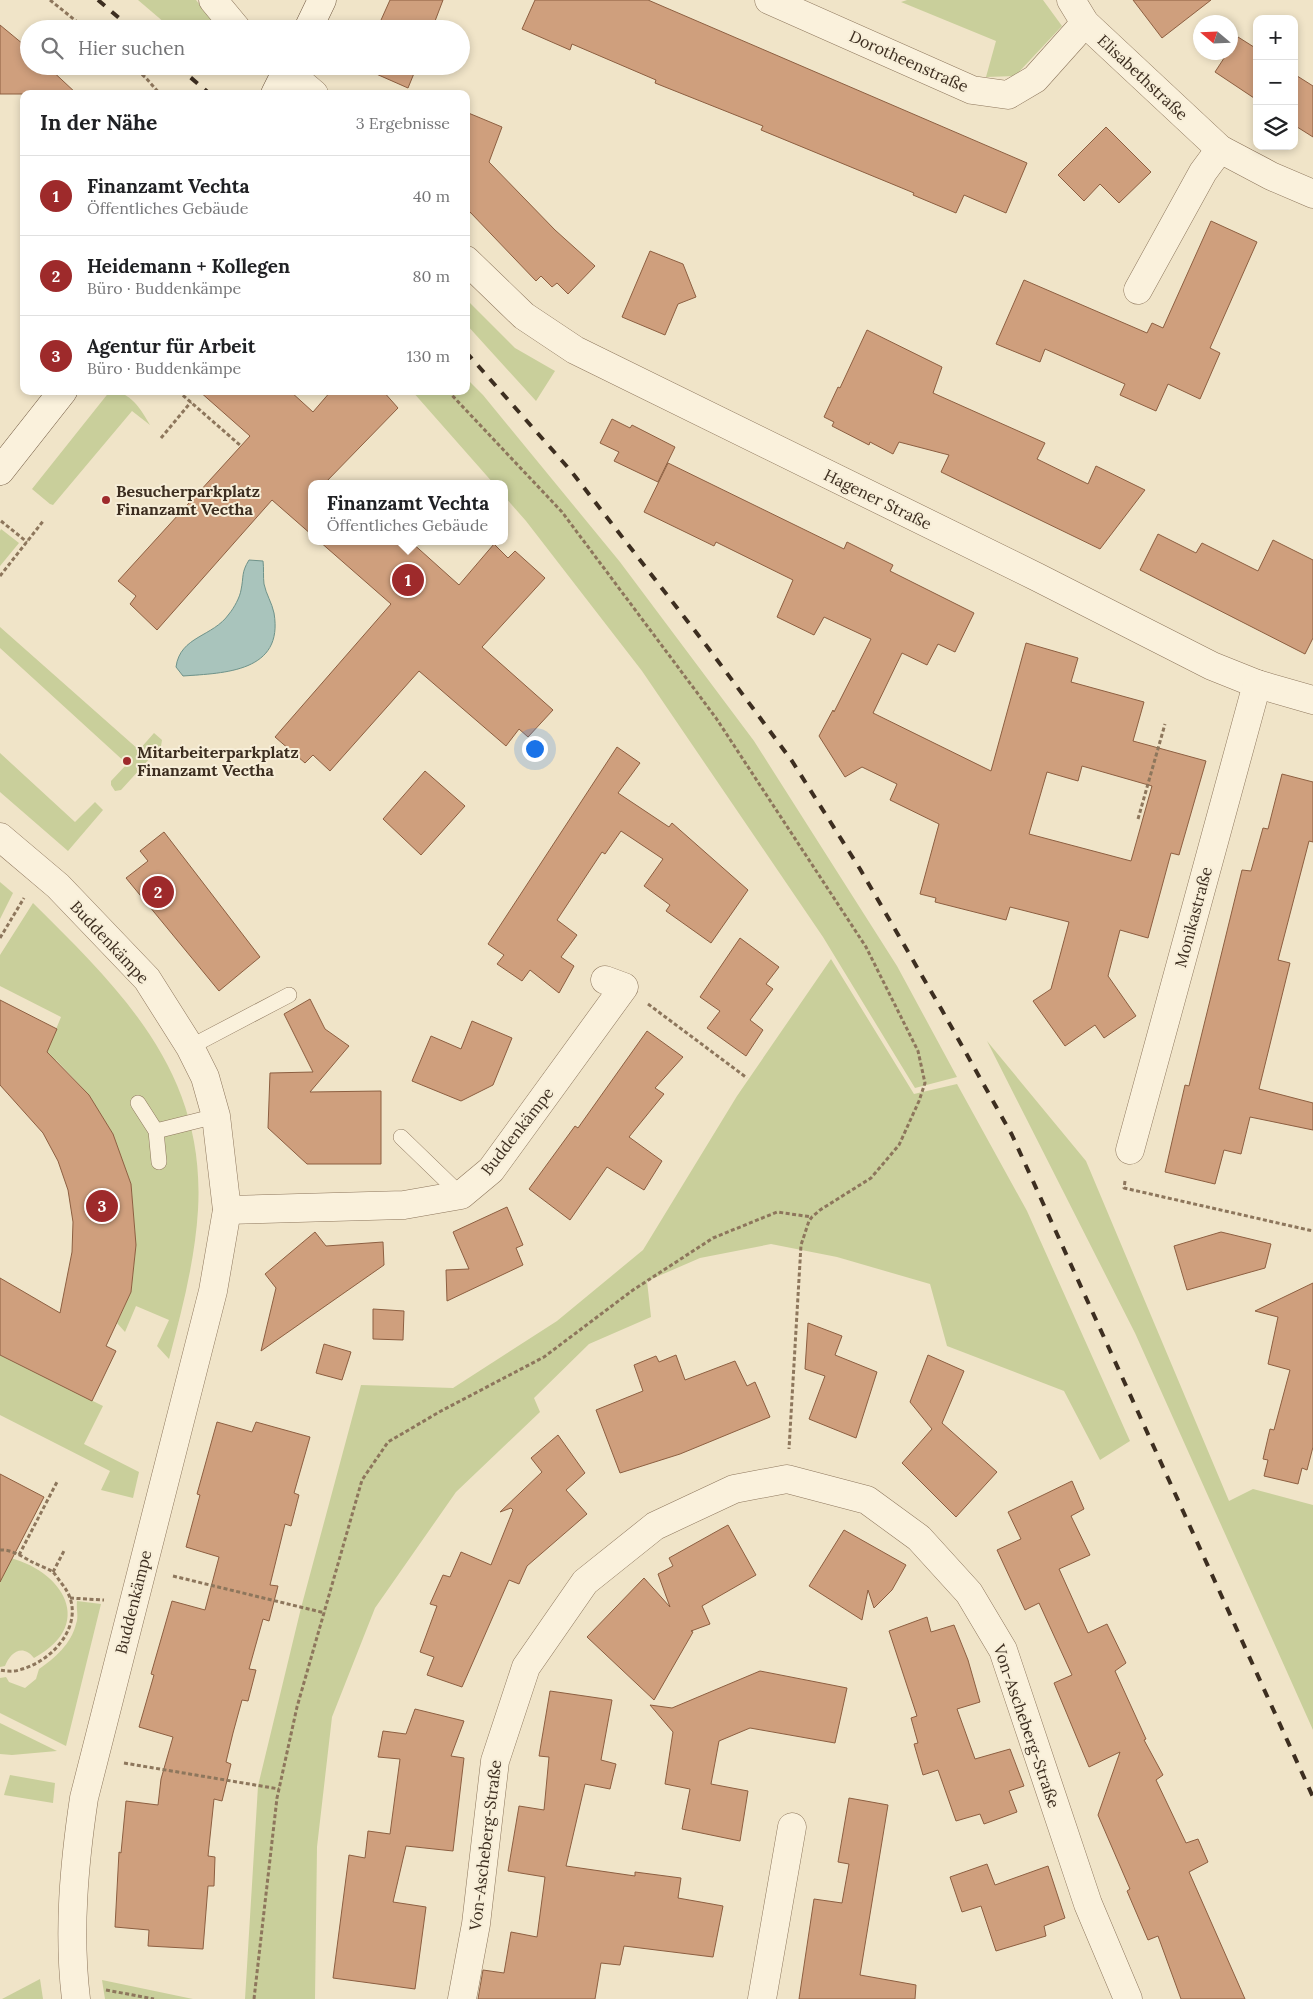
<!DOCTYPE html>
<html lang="de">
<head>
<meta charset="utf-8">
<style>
  :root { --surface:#fff; --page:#f2f2f2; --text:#202124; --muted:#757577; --line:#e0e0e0; --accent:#9e2a2b }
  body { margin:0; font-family:Lora,serif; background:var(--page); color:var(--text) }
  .controls { position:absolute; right:15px; top:15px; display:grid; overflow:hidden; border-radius:10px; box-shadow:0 2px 8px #0003 }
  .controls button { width:45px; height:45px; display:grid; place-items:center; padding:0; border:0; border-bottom:1px solid var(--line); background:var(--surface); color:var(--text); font:25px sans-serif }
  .compass { position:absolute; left:1193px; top:15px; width:45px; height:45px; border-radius:50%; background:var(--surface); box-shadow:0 2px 8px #0003; rotate:289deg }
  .you { position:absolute; left:534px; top:748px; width:18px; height:18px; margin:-12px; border:4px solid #fff; border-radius:50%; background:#1a73e8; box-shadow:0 0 0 8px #1a73e833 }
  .badge { display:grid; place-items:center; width:32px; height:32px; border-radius:50%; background:var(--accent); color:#fff; font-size:16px; font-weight:700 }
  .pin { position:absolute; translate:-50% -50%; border:2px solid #fff; box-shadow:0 1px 5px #0006 }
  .popup { position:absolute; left:308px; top:480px; width:200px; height:65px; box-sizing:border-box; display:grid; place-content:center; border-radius:10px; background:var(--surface); filter:drop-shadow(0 1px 4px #0005); font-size:16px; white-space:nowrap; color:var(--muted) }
  .popup b { font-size:19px; color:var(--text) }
  .popup::after { content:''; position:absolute; left:50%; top:100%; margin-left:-10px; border:10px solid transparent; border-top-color:var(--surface) }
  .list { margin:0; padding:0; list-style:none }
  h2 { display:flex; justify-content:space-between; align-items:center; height:65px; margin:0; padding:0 20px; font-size:21px }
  h2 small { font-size:16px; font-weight:400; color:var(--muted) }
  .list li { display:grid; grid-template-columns:32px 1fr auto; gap:15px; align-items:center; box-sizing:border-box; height:80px; padding:0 20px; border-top:1px solid var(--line) }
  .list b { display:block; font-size:19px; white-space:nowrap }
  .list p { margin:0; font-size:16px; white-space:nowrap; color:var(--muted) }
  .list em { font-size:16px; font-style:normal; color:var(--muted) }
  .icon { flex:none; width:28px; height:28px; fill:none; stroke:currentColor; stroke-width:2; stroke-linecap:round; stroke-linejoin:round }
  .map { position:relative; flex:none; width:1313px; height:1999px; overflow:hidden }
  .search { position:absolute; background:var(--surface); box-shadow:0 2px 8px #0003; left:20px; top:20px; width:450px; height:55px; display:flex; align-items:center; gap:12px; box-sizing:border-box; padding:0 18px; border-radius:28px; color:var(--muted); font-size:19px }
  .panel { position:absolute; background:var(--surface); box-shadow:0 2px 8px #0003; left:20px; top:90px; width:450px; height:305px; border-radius:10px }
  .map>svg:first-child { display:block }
  .green { fill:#c9cf9b }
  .water { fill:#a9c4bc; stroke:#6f938a }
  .building { fill:#cf9f7d; stroke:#8d5f41; fill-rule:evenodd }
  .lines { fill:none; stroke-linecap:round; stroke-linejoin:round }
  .lane-casing { stroke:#8d765c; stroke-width:16 }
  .street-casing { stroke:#8d765c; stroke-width:29 }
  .secondary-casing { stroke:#6f573f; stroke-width:29 }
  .path { stroke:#8d765c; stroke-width:3; stroke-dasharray:4 2.5; stroke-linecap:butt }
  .lane { stroke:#faf1dc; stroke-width:15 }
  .street { stroke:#faf1dc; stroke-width:28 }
  .secondary { stroke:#faf1dc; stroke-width:28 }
  .rail { stroke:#3d2e20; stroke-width:4; stroke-dasharray:9 9; stroke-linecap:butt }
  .poi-dot { fill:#9e2a2b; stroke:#f7eed8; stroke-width:2 }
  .labels { text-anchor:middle; stroke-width:4; stroke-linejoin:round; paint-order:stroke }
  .street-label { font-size:16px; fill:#3d2e20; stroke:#f7eed8 }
  .poi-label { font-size:16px; font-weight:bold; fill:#3d2e20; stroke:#f7eed8; text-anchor:start }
</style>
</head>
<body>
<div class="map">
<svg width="1313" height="1999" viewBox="0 0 1313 1999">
  <rect width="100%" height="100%" fill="#f0e4c8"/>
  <g class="green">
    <path d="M138 0H196L219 29H172Z"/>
    <path d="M907 0H1043L1062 26 1015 76 986 77 996 41 901 2Z"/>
    <path d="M466 299 515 348 555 371 536 401 466 324Z"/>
    <path d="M466 378 483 395 620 562 754 741 897 966 957 1077 915 1088 823 937 642 671 526 521 504 496V484H494L412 391H466Z"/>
    <path d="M110 391C130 391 141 409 150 425L132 411 53 505 50 504 32 489Z"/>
    <path d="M1 529 19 543 0 566V531Z"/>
    <path d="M0 627 139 750 154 733 162 740 161 746 121 790 115 791 111 785V781L127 764 0 648Z"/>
    <path d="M0 753 75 822 95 802 103 810 68 851 0 792Z"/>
    <path d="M0 882 13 893 0 919Z"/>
    <path d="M33 903C123 992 206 1073 198 1210 195 1260 182 1310 169 1359L157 1346 169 1320 136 1306 125 1332 117 1323 131 1292 136 1245 131 1184 113 1134 89 1095 56 1060 41 1066 61 1017 0 986V955Z"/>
    <path d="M831 959 914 1094 957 1084 1027 1211 1130 1441 1100 1460 1064 1391 947 1346 930 1284 837 1257 771 1244 700 1258 647 1281 651 1317 589 1344 534 1398 540 1412 456 1492 375 1608 332 1717 317 1847 315 1999H245L258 1786 301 1608 361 1385 453 1388 557 1321 643 1250 737 1096Z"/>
    <path d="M987 1041 1086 1161 1229 1501 1253 1489 1313 1505V1730L1135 1333Z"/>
    <path d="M0 1355 103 1406 84 1444 139 1472 133 1498 101 1490 110 1471 0 1415Z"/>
    <path d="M0 1556C57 1564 101 1622 34 1658 22 1643 10 1653 5 1666L0 1667Z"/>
    <path d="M77 1601 101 1604 66 1746 0 1713V1678L6 1677 9 1682 25 1688 36 1679 39 1669C55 1658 71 1644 76 1624 79 1617 76 1609 77 1601Z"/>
    <path d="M0 1723 57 1751 12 1755 0 1754Z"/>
    <path d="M10 1775 55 1783 53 1803 4 1795Z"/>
    <path d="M40 1979 43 1999H2Z"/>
    <path d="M102 1980 193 1999H105Z"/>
  </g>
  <path class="water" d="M249 560 263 561C264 568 263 577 264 584 266 594 272 603 274 613 284 672 225 673 183 676L176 667C180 636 213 637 229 614 234 608 240 597 241 590 244 576 241 573 249 560Z"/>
  <g class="building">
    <path d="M390 0H443L432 29H377Z"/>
    <path d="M535 0H648L1027 163 1006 213 964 195 956 213 913 195 914 193 761 130 763 126 655 83 656 80 572 44 570 50 522 29Z"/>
    <path d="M1133 0H1211L1162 38Z"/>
    <path d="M0 25 29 49V66H47L77 94H0Z"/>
    <path d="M1238 37 1257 49V100L1215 72 1228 52H1230V48Z"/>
    <path d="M377 66H417L408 88 374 73Z"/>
    <path d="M1294 74 1313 86V137L1294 125Z"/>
    <path d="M466 112 502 127 489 162 555 230 595 266 568 294 557 283 552 287 541 276 536 281 470 212 469 216 466 215Z"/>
    <path d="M1106 127 1151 172 1119 203 1100 184 1084 201 1058 175Z"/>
    <path d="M1211 221 1257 242 1210 348 1220 353 1200 399 1168 384 1156 411 1120 395 1125 384 1045 349 1040 362 996 344 1024 280 1147 333 1152 323 1163 328Z"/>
    <path d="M650 251 683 264 696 297 678 304 665 335 622 317Z"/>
    <path d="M867 330 942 367 933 393 1045 443 1037 459 1088 484 1096 466 1145 490 1100 549 941 472 949 455 899 442 893 454 870 442 869 445 832 426 834 422 824 417 838 387 840 388Z"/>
    <path d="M199 391H290L313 412 331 391H383L398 408 324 484H312V535L272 500 157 630 130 604 136 596 118 581 250 436Z"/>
    <path d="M612 419 630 428 632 425 675 447 658 482 614 461 619 452 600 443Z"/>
    <path d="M668 463 844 549 847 542 893 565 890 571 974 613 955 652 938 644 927 665 902 653 873 713 991 771 1026 643 1078 658 1071 682 1144 702 1133 741 1206 761 1179 855 1171 853 1148 938 1120 930 1108 976 1136 1016 1104 1038 1095 1025 1065 1046 1033 1001 1051 989 1069 922 1010 907 1006 920 935 902 936 898 920 894 939 824 890 800 897 784 862 767 845 777 819 736 833 710 834 712 871 639 824 617 814 635 777 617 793 580 716 542 714 546 644 512ZM1082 766 1152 786 1131 861 1029 834 1047 772 1078 781Z"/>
    <path d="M1158 534 1196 553 1202 543 1258 571 1273 540 1313 560V638L1305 654 1140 570Z"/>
    <path d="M319 541H410L459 585 494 544 508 558 515 551 545 578 482 647 553 710 528 737 519 729 506 746 419 671 330 771 313 755 305 763 275 737 391 604Z"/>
    <path d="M617 747 640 763 618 793 669 827 672 823 748 890 711 943 666 911 670 905 644 886 663 859 621 831 605 854 602 852 557 920 577 935 561 957 574 966 559 993 530 970 522 981 497 964 504 955 488 944Z"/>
    <path d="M425 771 465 806 421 855 383 819Z"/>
    <path d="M1282 774 1313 782V842L1309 841 1278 960 1290 963 1259 1089 1313 1103V1130L1250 1117 1241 1154 1224 1150 1215 1184 1165 1172 1185 1085 1189 1086 1242 870 1251 871 1263 828 1268 829Z"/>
    <path d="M164 832 260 957 219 991 126 878 148 861 140 851Z"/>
    <path d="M740 938 779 967 766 984 773 989 750 1020 763 1030 746 1056 707 1028 720 1011 700 997Z"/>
    <path d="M310 999 325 1029 349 1046 310 1092 381 1091V1164H307L268 1128 270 1073 313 1072 284 1014Z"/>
    <path d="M0 1000 57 1029 47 1052 89 1095 113 1134 131 1184 136 1245 131 1292 106 1346 116 1351 92 1401 0 1355V1278L60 1313 72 1252 73 1222 68 1190 58 1161 43 1133 0 1085Z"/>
    <path d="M472 1021 512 1038 493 1085 461 1101 412 1081 431 1036 461 1049Z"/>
    <path d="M647 1031 683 1057 655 1088 664 1094 629 1137 662 1161 644 1190 607 1167 570 1220 529 1189 575 1126 578 1128Z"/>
    <path d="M507 1207 523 1245 516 1248 523 1265 447 1301 446 1270 469 1269 453 1232Z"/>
    <path d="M315 1232 326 1246 383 1242 384 1265 261 1351 276 1288 265 1274Z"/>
    <path d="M1221 1232 1271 1244 1265 1268 1187 1290 1174 1246Z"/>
    <path d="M1313 1283V1447L1307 1470 1302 1468 1298 1484 1264 1476 1268 1460 1263 1459 1270 1429 1274 1430 1290 1370 1268 1364 1278 1317 1255 1311Z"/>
    <path d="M373 1309 404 1311 403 1340 373 1339Z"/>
    <path d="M808 1323 842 1336 835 1355 877 1372 856 1438 809 1419 825 1376 805 1369Z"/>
    <path d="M324 1344 351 1352 342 1380 316 1373Z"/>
    <path d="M676 1355 685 1380 735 1361 747 1386 755 1382 770 1417 680 1454 620 1473 596 1410 643 1391 634 1365 656 1356 659 1362Z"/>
    <path d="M928 1355 964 1371 942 1423 997 1472 956 1517 902 1463 932 1429 910 1402Z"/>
    <path d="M217 1422 252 1432 256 1422 310 1437 294 1493 299 1495 291 1526 285 1524 270 1585 278 1586 269 1621 263 1619 249 1669 256 1670 248 1701 242 1700 233 1733 226 1762 231 1764 222 1801 214 1799 208 1856 215 1857 214 1886H208L203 1949 148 1946 149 1930 115 1927 119 1852 121 1853 126 1801 158 1805 161 1779 173 1737 139 1727 154 1675 151 1674 172 1601 205 1610 219 1557 186 1547 200 1495 197 1494Z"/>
    <path d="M558 1435 585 1473 566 1490 587 1514 527 1566 519 1584 509 1580 462 1687 427 1675 434 1657 420 1652 437 1606 430 1604 443 1575 450 1577 461 1552 491 1565 513 1510 511 1508 500 1512 542 1472 531 1458Z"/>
    <path d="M0 1474 44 1497 0 1582Z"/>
    <path d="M1072 1481 1084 1509 1071 1516 1090 1555 1059 1569 1088 1633 1107 1624 1126 1663 1115 1671 1146 1739 1144 1740 1163 1775 1156 1780 1186 1843 1198 1839 1208 1862 1189 1872 1245 1999H1181L1158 1936 1148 1940 1127 1891 1130 1889 1098 1815 1120 1752 1089 1767 1054 1683 1072 1675 1039 1603 1025 1610 997 1550 1021 1539 1008 1512Z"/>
    <path d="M728 1525 756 1575 702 1606 710 1624 691 1631 693 1632 654 1700 587 1637 644 1578 670 1607 658 1574 673 1566 669 1558Z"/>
    <path d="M844 1530 906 1565 892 1590 874 1608 868 1590 862 1620 809 1586Z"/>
    <path d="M927 1617 931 1632 954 1625 968 1660 980 1702 957 1709 975 1759 1010 1749 1024 1786 1009 1791 1017 1812 984 1824 980 1814 956 1821 938 1770 923 1775 914 1744 918 1743 911 1718 917 1716 889 1631Z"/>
    <path d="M760 1671 847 1688 835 1743 750 1728 719 1741 711 1784 748 1791 740 1841 682 1829 690 1789 665 1784 673 1732 650 1705 672 1708Z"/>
    <path d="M550 1691 612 1700 601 1760 616 1764 610 1789 585 1784 566 1866 635 1876V1872L681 1878 678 1898 723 1906 713 1957 624 1946 620 1965 601 1963 595 1999H478L483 1970 504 1973 511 1932 537 1937 545 1877 508 1871 519 1806 544 1810 549 1757 539 1756Z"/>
    <path d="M415 1709 464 1721 451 1756 464 1758 453 1851 406 1846 393 1902 426 1907 415 1989 333 1978 349 1855 365 1858 368 1831 390 1834 400 1759 378 1757 383 1731 406 1734Z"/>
    <path d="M849 1798 888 1805 860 1975 916 1985 915 1999H799L814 1899 842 1903 849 1864 838 1862Z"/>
    <path d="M987 1864 995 1885 1048 1866 1065 1918 1044 1926 1046 1936 996 1951 981 1906 962 1912 950 1877Z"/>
  </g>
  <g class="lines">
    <g class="lane-casing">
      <g id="lane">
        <path d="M190 1047 289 995"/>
        <path d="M138 1103 156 1131 159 1162"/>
        <path d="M156 1131 216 1116"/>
        <path d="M401 1137 461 1195"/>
      </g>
    </g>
    <g class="street-casing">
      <g id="street">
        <path d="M213 0 237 29"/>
        <path d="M769 0 972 90 1008 95 1035 79 1085 23"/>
        <path d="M1071 0 1085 23 1220 149 1271 176 1313 194"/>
        <path d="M281 66 314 94"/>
        <path d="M466 260 524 316 575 350 1037 577 1212 666 1257 684 1313 700"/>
        <path d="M1138 290 1203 172 1220 149"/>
        <path d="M0 837 58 886 147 979 190 1047 205 1077 216 1116 227 1210 213 1291 84 1798C74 1865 68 1932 76 1999"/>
        <path d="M1130 1150 1257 684"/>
        <path d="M227 1210 404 1205 461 1195 491 1170 624 987 605 980"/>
        <path d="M462 1999 476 1924 495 1761 526 1667 585 1582 655 1526 734 1489 787 1479 867 1500 919 1538 969 1593 1003 1650 1088 1904 1128 1999"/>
        <path d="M762 1999 792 1827"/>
      </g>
    </g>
    <g class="secondary-casing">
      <g id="secondary">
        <path d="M308 29 322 0"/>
        <path d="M275 94 289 66"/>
        <path d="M0 471 63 391"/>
      </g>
    </g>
    <g class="path">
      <path d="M50 0 86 29"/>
      <path d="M132 66 145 77 160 94"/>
      <path d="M178 391 241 446"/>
      <path d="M448 391 562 512 716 718 866 947 918 1051 925 1083 919 1101 899 1145 871 1178 820 1210 812 1217 809 1221 801 1245 789 1449"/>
      <path d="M161 438 191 402"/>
      <path d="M1 521 27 542"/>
      <path d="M0 576 44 520"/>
      <path d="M1138 819 1165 724"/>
      <path d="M0 938 24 898"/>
      <path d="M648 1004 747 1078"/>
      <path d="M1125 1181 1124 1188 1313 1231"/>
      <path d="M0 1550C11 1549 23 1557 32 1562 38 1565 47 1568 53 1572 56 1575 59 1580 62 1584 90 1618 56 1661 19 1670 13 1672 6 1671 0 1670"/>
      <path d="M19 1555 57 1482"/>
      <path d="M53 1572 65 1549"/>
      <path d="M173 1576 325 1613"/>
      <path d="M70 1598 104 1600"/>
      <path d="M124 1763 279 1789"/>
      <path d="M106 1990 154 1999"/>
      <path d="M254 1999 277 1798 297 1707 362 1480 388 1442 441 1411 544 1357 633 1290 713 1238 777 1212 812 1217"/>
    </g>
    <use href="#lane" class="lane"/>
    <use href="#street" class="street"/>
    <use href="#secondary" class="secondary"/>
    <g class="rail">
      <path d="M98 0 132 29"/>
      <path d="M177 66 210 94"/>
      <path d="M466 352 571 471 709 649 792 761 860 869 943 1012 1012 1135 1313 1797"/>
    </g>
  </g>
  <g class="poi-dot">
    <circle cx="106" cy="500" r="5"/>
    <circle cx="127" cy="761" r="5"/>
  </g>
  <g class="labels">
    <g class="street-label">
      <text transform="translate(909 61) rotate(24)" y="6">Dorotheenstraße</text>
      <text transform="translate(1143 77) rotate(43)" y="6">Elisabethstraße</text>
      <text transform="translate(878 499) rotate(26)" y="6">Hagener Straße</text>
      <text transform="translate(1193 917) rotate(-75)" y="6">Monikastraße</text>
      <text transform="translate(110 942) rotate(47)" y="6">Buddenkämpe</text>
      <text transform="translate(517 1131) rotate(-52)" y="6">Buddenkämpe</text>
      <text transform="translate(133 1602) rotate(-76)" y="6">Buddenkämpe</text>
      <text transform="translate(1027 1726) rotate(71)" y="6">Von-Ascheberg-Straße</text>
      <text transform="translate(485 1845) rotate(-83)" y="6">Von-Ascheberg-Straße</text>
    </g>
    <g class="poi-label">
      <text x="116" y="497">Besucherparkplatz<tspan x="116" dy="18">Finanzamt Vectha</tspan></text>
      <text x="137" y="758">Mitarbeiterparkplatz<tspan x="137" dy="18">Finanzamt Vectha</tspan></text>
    </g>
  </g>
</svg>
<div class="controls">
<button>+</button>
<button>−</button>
<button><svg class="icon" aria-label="layers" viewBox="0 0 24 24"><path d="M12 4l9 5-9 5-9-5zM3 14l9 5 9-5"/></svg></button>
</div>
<svg class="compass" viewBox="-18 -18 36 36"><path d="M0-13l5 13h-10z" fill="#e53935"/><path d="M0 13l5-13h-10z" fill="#757577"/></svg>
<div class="you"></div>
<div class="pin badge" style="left:408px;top:580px">1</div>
<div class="popup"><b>Finanzamt Vechta</b>Öffentliches Gebäude</div>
<div class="pin badge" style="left:158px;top:892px">2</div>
<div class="pin badge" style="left:102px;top:1206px">3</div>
<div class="search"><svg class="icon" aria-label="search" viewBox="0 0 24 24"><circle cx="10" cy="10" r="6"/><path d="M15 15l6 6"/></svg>Hier suchen</div>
<section class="panel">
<h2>In der Nähe<small>3 Ergebnisse</small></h2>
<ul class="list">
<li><span class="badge">1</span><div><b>Finanzamt Vechta</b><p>Öffentliches Gebäude</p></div><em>40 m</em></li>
<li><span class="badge">2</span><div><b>Heidemann + Kollegen</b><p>Büro · Buddenkämpe</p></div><em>80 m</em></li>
<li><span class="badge">3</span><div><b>Agentur für Arbeit</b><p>Büro · Buddenkämpe</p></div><em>130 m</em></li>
</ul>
</section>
</div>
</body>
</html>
